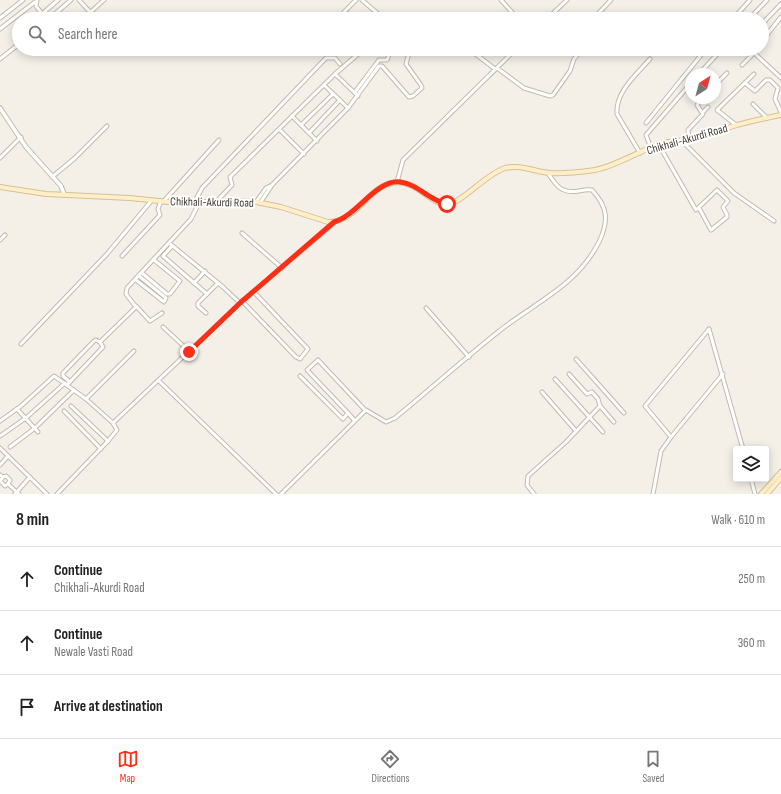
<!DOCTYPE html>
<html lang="en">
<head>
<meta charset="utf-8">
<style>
  :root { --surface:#fff; --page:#f6f6f6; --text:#222; --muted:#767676; --line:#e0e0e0; --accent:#fb2e18 }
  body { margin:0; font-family:"Sofia Sans Condensed",sans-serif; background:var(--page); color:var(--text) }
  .controls { position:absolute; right:12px; bottom:12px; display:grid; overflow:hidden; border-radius:4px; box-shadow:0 2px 10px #0003 }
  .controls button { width:36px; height:36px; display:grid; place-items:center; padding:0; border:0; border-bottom:1px solid var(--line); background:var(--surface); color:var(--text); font:20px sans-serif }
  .compass { position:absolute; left:685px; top:68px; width:36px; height:36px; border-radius:50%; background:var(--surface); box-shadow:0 2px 10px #0003; rotate:36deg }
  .stop { position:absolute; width:12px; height:12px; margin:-9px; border:3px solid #fb2e18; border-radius:50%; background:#fff }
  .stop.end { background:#fb2e18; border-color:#fff; box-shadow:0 1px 4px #0008 }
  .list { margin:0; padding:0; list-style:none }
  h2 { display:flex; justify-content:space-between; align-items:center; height:52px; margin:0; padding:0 16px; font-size:17px }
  h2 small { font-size:13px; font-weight:400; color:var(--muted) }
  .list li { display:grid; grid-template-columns:26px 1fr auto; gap:12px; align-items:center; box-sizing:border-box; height:64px; padding:0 16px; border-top:1px solid var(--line) }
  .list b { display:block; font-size:15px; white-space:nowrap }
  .list p { margin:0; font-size:13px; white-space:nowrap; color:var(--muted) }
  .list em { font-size:13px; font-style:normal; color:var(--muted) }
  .icon { flex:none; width:22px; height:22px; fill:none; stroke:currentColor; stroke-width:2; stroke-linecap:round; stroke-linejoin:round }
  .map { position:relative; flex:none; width:781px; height:494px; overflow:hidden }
  .search { position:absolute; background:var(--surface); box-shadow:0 2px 10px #0003; left:12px; right:12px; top:12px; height:44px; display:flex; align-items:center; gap:10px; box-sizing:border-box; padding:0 14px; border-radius:22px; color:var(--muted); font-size:15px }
  .sheet { height:244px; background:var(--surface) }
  nav { display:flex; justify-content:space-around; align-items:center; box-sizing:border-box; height:56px; border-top:1px solid var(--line); background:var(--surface); font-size:11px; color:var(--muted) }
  nav a { display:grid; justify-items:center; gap:2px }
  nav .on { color:var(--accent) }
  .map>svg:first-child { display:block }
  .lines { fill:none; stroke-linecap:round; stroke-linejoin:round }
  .minor-casing { stroke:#c2baad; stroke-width:5 }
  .tertiary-casing { stroke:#c2baad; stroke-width:5.5 }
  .secondary-casing { stroke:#d4c197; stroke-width:6 }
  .minor { stroke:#fff; stroke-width:3 }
  .tertiary { stroke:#fff; stroke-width:3.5 }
  .secondary { stroke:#ffeec7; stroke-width:4 }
  .route { stroke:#fb2e18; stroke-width:5 }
  .labels { text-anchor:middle; stroke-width:4; stroke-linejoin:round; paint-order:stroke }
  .street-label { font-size:12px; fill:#474036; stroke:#fff }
</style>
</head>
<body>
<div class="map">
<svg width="781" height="494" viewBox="0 0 781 494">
  <rect width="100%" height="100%" fill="#f4f0e8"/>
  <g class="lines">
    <g class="minor-casing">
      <g id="minor">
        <path d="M37 0 36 6 46 19"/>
        <path d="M79 0 90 12"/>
        <path d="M362 0 384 19"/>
        <path d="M501 0 518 19"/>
        <path d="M42 14 58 0"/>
        <path d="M348 14 354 19"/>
        <path d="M0 18 23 0"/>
        <path d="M49 19 71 0"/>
        <path d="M83 19 104 0"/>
        <path d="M347 19 344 12 356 0"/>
        <path d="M547 19 567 0"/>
        <path d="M593 19 611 0"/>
        <path d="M733 19 750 0"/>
        <path d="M749 19 767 0"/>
        <path d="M762 24 781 4"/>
        <path d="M0 29 35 2"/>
        <path d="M762 41 781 17"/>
        <path d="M469 49 495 69"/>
        <path d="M750 49 781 78"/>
        <path d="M0 59 19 44"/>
        <path d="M742 65 754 53"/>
        <path d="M497 68 524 88 550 96 553 95 570 71 574 59 582 49"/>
        <path d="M335 74 364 49"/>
        <path d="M699 74 722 49"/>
        <path d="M745 83 755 91 766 80H770L778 88 775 99 781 112"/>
        <path d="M324 85 348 108"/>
        <path d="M715 85 727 73"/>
        <path d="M355 92 379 60H387L391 49"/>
        <path d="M753 104 767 118"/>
        <path d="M703 112 708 107"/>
        <path d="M292 116 317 141"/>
        <path d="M646 123 706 49"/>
        <path d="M301 125 333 94"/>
        <path d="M736 125 717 110 754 74"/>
        <path d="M309 133 340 100"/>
        <path d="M689 139 688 130 703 114 697 105 702 98"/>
        <path d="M682 141 734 193 774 221"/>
        <path d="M659 145 696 210 717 190 728 201 723 207 727 215V217L711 230 699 208"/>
        <path d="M651 148 646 135 691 83"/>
        <path d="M640 153 617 114C615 92 637 74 650 59"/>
        <path d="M304 154 279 129 335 74 358 96"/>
        <path d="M0 158 21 137"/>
        <path d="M52 177 75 158 107 126"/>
        <path d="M397 182 403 160 516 49"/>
        <path d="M163 202 219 140"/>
        <path d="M216 202 232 185 230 177 279 129"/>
        <path d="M256 202 266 188 272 185"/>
        <path d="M194 203 202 188 326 58H335L340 64"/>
        <path d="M260 203 272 185 348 108 379 66H382L409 97 413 96 422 88 421 85 406 64 410 49"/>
        <path d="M242 233 282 268"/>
        <path d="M0 240 5 235"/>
        <path d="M169 243 223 287 240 303"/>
        <path d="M172 246 163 256 207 294"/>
        <path d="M122 256 160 215 158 209 161 201"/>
        <path d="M142 273 167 294H170L180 281 154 260"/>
        <path d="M136 280 164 302 166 298 139 276"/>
        <path d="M194 283 205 271"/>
        <path d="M243 302 296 357 300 359 308 349 254 292"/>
        <path d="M136 306 150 321 162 313"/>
        <path d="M426 308 469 357"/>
        <path d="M206 313 198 306V303L218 283"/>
        <path d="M163 327 189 351"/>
        <path d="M709 329 645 406 671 437 723 374"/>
        <path d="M709 329 743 449"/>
        <path d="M21 344 107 254 152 200"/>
        <path d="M576 359 624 413"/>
        <path d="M569 374 587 394 592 392 598 399 600 406 614 422"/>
        <path d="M300 376 343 419 348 413 354 420"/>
        <path d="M555 379 603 432"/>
        <path d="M159 381 276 494"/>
        <path d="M70 382 63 376V373L94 341 96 340 100 342"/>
        <path d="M67 385 103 347 100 342 136 307 126 294 127 288 191 219 199 203"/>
        <path d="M542 392 576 431"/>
        <path d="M17 409 38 432"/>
        <path d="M64 411 101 449"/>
        <path d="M348 413 307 370 318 360 365 410"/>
        <path d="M0 421 21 406 54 376 86 399"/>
        <path d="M113 423 240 303 334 223"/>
        <path d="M0 436 26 418 65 383"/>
        <path d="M108 441 117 430 113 423 86 399 134 351"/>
        <path d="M10 447 35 428 74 390"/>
        <path d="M0 448 47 494"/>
        <path d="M0 465 8 456"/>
        <path d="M0 475 3 477 6 476 10 480 8 484 19 494"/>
        <path d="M3 477 0 481 5 486 8 484"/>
        <path d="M751 479 755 494"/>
        <path d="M15 494 30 477"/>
        <path d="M57 494 108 441 71 406"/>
        <path d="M281 494 366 410 386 422 395 418C429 390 463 360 498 332 534 303 577 286 599 242 609 221 608 207 592 190 587 189 584 190 579 191 562 194 556 186 548 173"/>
        <path d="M534 494 527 485 528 476 566 442 600 406"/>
        <path d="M653 494 661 451 671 437"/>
      </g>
    </g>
    <g class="tertiary-casing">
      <path id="tertiary" d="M0 108 26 147 61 186 64 194"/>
    </g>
    <g class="secondary-casing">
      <g id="secondary">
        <path d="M0 187 46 194 130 198 178 203 233 201 256 202 281 207 328 222C355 223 367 189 391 183 416 177 431 207 449 204 464 201 486 174 505 168 521 164 535 172 550 173 565 174 580 172 595 170 619 165 640 150 663 143 672 141 681 141 690 139 706 136 721 130 737 125 751 121 766 118 781 115"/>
        <path d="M761 494 781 472"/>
        <path d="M767 494 781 478"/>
      </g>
    </g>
    <use href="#minor" class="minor"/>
    <use href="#tertiary" class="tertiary"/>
    <use href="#secondary" class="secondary"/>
  </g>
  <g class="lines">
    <path class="route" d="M189 352 240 303 334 222C356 216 377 179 400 182 418 184 430 201 447 204"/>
  </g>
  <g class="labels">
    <g class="street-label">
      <text transform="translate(687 139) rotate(-16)" y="4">Chikhali-Akurdi Road</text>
      <text transform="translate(212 202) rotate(1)" y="4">Chikhali-Akurdi Road</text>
    </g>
  </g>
</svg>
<div class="controls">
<button><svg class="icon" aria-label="layers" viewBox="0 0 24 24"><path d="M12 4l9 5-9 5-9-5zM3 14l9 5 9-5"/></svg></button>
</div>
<svg class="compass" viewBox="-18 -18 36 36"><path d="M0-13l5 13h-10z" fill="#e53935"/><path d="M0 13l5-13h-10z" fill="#767676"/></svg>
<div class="stop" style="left:447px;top:204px"></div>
<div class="stop end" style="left:189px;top:352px"></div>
<div class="search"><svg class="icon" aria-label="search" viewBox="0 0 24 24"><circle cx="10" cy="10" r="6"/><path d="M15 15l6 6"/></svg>Search here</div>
</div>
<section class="sheet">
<h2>8 min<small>Walk · 610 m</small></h2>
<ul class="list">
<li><svg class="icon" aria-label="ahead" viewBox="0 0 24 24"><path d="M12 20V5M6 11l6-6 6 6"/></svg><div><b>Continue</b><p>Chikhali-Akurdi Road</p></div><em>250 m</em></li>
<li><svg class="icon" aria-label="ahead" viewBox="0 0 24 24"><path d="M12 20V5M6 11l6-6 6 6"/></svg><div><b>Continue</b><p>Newale Vasti Road</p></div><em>360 m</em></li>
<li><svg class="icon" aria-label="arrive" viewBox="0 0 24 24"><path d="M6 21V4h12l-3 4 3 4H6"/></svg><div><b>Arrive at destination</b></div></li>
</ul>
</section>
<nav>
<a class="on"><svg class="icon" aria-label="map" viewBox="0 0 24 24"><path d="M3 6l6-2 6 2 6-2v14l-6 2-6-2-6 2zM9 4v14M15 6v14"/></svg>Map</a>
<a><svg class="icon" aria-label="directions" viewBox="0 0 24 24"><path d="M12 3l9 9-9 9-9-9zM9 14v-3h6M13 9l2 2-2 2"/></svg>Directions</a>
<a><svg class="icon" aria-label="saved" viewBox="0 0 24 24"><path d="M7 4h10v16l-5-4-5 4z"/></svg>Saved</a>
</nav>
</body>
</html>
